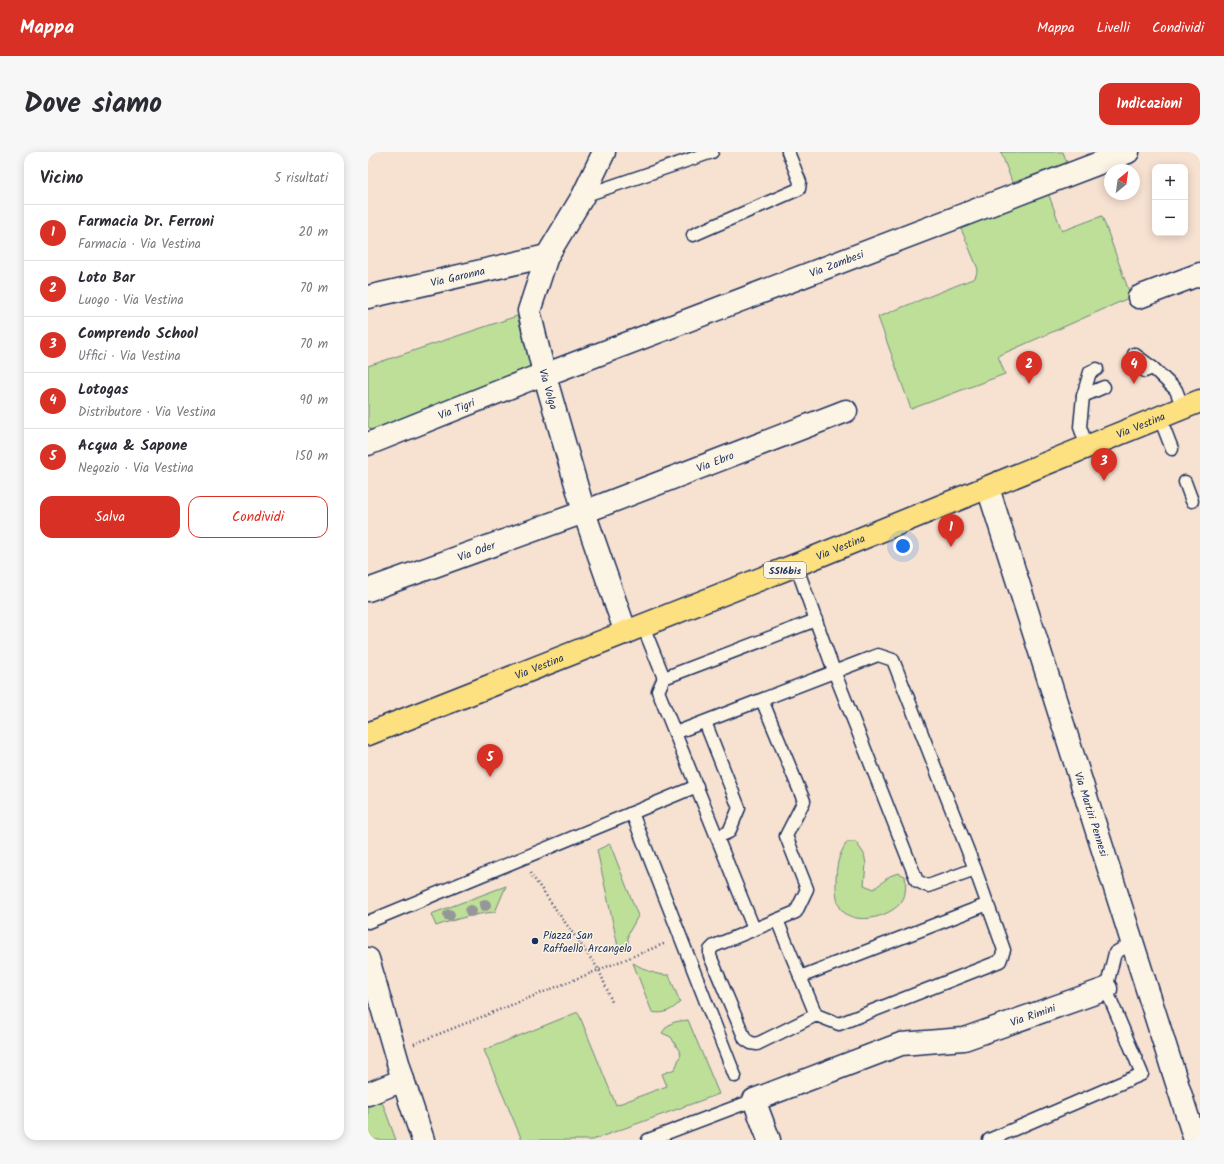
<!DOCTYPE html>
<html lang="it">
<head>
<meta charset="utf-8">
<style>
  :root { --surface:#fff; --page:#f7f7f7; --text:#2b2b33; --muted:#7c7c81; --line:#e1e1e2; --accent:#d93025 }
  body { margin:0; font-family:Kalam,sans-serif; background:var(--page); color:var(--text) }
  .controls { position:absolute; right:12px; top:12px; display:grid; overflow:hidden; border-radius:8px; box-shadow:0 2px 10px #0003 }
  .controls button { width:36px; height:36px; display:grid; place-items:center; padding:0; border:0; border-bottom:1px solid var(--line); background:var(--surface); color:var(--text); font:20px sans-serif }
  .compass { position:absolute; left:736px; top:12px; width:36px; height:36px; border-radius:50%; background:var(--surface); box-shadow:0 2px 10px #0003; rotate:29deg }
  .you { position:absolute; left:535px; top:394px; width:14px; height:14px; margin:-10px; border:3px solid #fff; border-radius:50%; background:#1a73e8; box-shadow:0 0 0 6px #1a73e833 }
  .badge { display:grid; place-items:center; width:26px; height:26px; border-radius:50%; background:var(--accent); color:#fff; font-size:13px; font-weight:700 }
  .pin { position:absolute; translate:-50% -33px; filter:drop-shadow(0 1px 2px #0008) }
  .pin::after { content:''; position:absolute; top:21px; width:14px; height:12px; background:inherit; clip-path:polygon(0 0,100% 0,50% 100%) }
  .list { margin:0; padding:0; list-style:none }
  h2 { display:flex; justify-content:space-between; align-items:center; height:52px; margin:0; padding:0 16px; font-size:17px }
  h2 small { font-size:13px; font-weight:400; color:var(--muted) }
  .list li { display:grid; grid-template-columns:26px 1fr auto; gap:12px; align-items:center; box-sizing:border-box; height:56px; padding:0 16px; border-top:1px solid var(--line) }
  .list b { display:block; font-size:15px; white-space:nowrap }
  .list p { margin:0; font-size:13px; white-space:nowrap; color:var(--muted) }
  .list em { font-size:13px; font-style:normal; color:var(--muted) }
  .actions { display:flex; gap:8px; padding:12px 16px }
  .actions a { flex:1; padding:9px 0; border:1px solid var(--accent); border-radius:12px; text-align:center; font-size:14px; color:var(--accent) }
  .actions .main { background:var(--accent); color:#fff }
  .map { position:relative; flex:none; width:832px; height:988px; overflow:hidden; border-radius:12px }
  header { display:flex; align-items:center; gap:24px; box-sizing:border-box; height:56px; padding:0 20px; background:var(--accent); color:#fff }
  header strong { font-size:19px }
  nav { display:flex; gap:22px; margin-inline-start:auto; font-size:14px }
  .intro { display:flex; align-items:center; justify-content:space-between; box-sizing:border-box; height:96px; padding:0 24px }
  h1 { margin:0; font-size:28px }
  .button { padding:10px 18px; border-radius:12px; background:var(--accent); color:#fff; font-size:14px; font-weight:700 }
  main { display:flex; gap:24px; padding:0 24px }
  aside { flex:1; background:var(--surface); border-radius:12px; box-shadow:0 2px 10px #0003 }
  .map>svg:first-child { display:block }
  .green { fill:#bedf98; stroke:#6c877b }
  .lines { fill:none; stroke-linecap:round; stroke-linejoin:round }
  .lane-casing { stroke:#1b2f5e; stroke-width:15 }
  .street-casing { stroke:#1b2f5e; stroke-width:25 }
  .primary-casing { stroke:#1b2f5e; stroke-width:25 }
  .path { stroke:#1b2f5e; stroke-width:2.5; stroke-dasharray:1 3; stroke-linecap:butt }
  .lane { stroke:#fcf5e5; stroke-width:12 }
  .street { stroke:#fcf5e5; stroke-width:22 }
  .primary { stroke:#fde080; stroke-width:22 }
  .tree { fill:#959799 }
  .poi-dot { fill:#1b2f5e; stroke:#fcf5e5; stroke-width:1.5 }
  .labels { text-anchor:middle; stroke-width:3; stroke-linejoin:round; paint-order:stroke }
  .shield { fill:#fcf5e5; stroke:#5e6a86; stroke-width:1 }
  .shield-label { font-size:10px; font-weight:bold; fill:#1b2f5e }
  .street-label { font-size:11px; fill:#1b2f5e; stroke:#fcf5e5 }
  .poi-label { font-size:11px; fill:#1b2f5e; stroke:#fcf5e5; text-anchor:start }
</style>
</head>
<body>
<header>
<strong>Mappa</strong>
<nav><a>Mappa</a><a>Livelli</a><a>Condividi</a></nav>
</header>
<div class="intro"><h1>Dove siamo</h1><a class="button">Indicazioni</a></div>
<main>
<aside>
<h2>Vicino<small>5 risultati</small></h2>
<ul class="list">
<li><span class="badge">1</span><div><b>Farmacia Dr. Ferroni</b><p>Farmacia · Via Vestina</p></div><em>20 m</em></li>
<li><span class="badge">2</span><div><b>Loto Bar</b><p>Luogo · Via Vestina</p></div><em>70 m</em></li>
<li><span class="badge">3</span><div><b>Comprendo School</b><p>Uffici · Via Vestina</p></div><em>70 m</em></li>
<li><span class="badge">4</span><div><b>Lotogas</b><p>Distributore · Via Vestina</p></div><em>90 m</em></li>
<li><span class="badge">5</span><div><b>Acqua &amp; Sapone</b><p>Negozio · Via Vestina</p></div><em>150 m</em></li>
</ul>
<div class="actions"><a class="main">Salva</a><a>Condividi</a></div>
</aside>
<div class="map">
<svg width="832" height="988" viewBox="0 0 832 988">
  <rect width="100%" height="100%" fill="#f7e1d1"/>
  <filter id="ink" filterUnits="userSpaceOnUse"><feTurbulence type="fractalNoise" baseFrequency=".025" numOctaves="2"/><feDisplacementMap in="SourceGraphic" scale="8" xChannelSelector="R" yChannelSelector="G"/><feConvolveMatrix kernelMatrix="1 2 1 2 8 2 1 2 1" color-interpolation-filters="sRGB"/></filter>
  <g filter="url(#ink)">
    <g class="green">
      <path d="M633 0H695L701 16 647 38Z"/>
      <path d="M679 38 694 79 734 64 763 145 630 204 637 222 543 257 510 165 607 126 610 117 591 72Z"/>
      <path d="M149 164 165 218 6 282 0 274V214Z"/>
      <path d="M479 690H488L496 702 498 712 496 733 506 737 522 724 530 721 537 724C538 731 538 739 536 745 529 764 486 776 473 757 468 749 468 739 468 731 468 714 470 704 479 690Z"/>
      <path d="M242 692 270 764 260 782V796L251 799 229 698Z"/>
      <path d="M138 734 127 760C106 762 88 767 68 774L63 762Z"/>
      <path d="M265 811C276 817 288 824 301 823L312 850C304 858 296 863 284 860Z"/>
      <path d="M210 860 248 953 299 934 294 922 307 917 313 902 303 885 294 881C302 869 306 870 320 868L351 942 224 988H154L116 898Z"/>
      <path d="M13 947 28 988H0V953Z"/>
    </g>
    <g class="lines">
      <g class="lane-casing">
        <g id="lane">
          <path d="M215 44 344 0"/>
          <path d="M325 83 431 37 432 30 420 0"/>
          <path d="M766 202 785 216"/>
          <path d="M777 219 785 216 808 238 815 256"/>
          <path d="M715 244 722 220 729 217"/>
          <path d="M792 266 804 297"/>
          <path d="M719 295 712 275 715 244 736 235"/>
          <path d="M817 330 824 349"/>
          <path d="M428 413 466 519 549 729 560 734 607 717"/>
          <path d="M275 474 296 526"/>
          <path d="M337 570 371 656 361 680 349 685"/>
          <path d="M307 581 510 503 525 508 607 717 636 798 632 809 471 872 448 863 389 892 383 891 377 887 342 804V798L346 794 428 760 439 737 418 684 436 649 394 548"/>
          <path d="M264 661 329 634"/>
          <path d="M409 768 448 863"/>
          <path d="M0 770 264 661 367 924"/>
          <path d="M386 777 290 539 296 526 448 468"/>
          <path d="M432 825 620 752"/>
          <path d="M280 988 386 948"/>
          <path d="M621 988 774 922 738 837 747 801 764 791"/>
        </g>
      </g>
      <g class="street-casing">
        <g id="street">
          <path id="s1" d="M236 0 215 44 179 104 161 159 176 221 216 360 258 481"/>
          <path id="s2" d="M0 145 179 104"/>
          <path d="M771 145 832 122"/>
          <path id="s3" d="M0 292 165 226 187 219 760 0"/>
          <path id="s4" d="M620 336 827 988"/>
          <path id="s5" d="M0 438 216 360 478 259"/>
          <path d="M0 807 35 928 55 988"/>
          <path d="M0 942 35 928"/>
          <path id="s6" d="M401 988 386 948 533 892 596 887 738 837"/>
        </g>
      </g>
      <g class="primary-casing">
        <g id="primary">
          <path id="s7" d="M0 582 428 413 832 249"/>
        </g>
      </g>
      <g class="path">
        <path d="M162 721 231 818 244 850"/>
        <path d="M46 892 298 791"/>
      </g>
      <use href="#lane" class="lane"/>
      <use href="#street" class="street"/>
      <use href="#primary" class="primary"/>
    </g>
    <g class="tree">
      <circle cx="117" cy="753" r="6"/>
      <circle cx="103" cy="759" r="6"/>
      <circle cx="81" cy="763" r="6"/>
    </g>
  </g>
  <circle class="poi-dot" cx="167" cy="789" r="4"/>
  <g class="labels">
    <rect class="shield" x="396" y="410" width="42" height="16" rx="3"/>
    <g class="shield-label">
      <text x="417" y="422">SS16bis</text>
    </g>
    <g class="street-label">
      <text dy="4" stroke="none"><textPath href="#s3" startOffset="502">Via Zambesi</textPath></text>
      <text dy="4" stroke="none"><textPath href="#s2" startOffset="92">Via Garonna</textPath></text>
      <text dy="4" stroke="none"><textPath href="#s1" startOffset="257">Via Volga</textPath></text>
      <text dy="4" stroke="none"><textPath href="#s3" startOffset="95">Via Tigri</textPath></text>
      <text dy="4" stroke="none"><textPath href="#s7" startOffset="832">Via Vestina</textPath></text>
      <text dy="4" stroke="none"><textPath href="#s5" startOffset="370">Via Ebro</textPath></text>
      <text dy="4" stroke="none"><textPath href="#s7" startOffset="508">Via Vestina</textPath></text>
      <text dy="4" stroke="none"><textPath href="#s5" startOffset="115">Via Oder</textPath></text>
      <text dy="4" stroke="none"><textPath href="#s7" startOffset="184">Via Vestina</textPath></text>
      <text dy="4" stroke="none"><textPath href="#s4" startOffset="342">Via Martiri Pennesi</textPath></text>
      <text dy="4" stroke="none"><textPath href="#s6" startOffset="336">Via Rimini</textPath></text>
    </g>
    <g class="poi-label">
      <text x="175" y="787">Piazza San<tspan x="175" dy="13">Raffaello Arcangelo</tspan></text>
    </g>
  </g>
</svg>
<div class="controls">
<button>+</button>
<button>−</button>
</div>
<svg class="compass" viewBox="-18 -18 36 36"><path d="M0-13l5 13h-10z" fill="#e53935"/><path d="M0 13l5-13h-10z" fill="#7c7c81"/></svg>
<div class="you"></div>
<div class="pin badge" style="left:583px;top:395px">1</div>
<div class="pin badge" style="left:661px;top:232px">2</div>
<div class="pin badge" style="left:736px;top:329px">3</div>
<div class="pin badge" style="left:766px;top:232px">4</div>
<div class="pin badge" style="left:122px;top:625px">5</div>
</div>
</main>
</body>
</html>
